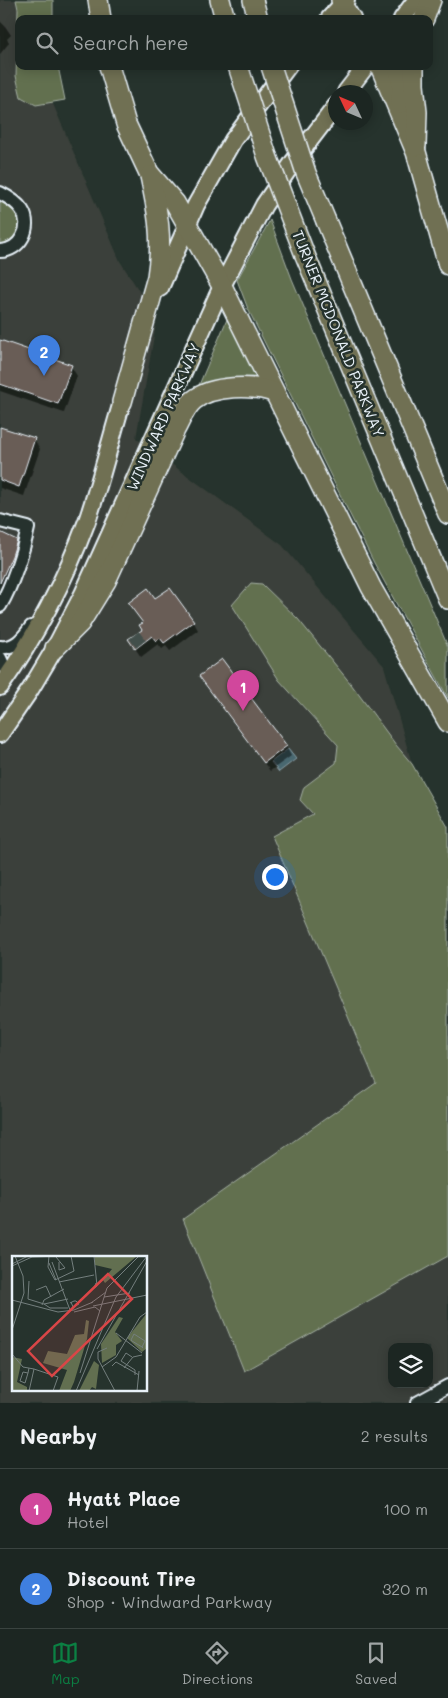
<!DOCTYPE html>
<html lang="en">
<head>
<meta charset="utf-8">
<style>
  :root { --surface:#1c2622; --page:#29322f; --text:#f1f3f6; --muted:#a0a5a5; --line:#3a4340; --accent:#0b8043 }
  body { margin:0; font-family:Mali,sans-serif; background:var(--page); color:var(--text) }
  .controls { position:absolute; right:15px; bottom:15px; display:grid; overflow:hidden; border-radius:10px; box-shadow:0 2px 12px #0003 }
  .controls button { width:45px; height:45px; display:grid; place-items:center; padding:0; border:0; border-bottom:1px solid var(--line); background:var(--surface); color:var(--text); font:25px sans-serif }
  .compass { position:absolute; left:328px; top:85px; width:45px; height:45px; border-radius:50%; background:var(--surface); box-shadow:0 2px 12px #0003; rotate:314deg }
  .you { position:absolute; left:274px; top:876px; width:18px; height:18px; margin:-12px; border:4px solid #fff; border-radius:50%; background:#1a73e8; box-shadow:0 0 0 8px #1a73e833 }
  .badge { display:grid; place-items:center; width:32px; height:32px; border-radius:50%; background:var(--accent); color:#fff; font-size:16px; font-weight:700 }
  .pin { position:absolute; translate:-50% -41px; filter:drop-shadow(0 1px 2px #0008) }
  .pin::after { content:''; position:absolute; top:26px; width:18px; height:15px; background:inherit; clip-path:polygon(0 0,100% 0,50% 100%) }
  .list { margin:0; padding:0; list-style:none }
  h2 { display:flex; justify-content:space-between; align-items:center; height:65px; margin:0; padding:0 20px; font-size:21px }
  h2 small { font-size:16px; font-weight:400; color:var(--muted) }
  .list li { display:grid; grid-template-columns:32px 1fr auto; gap:15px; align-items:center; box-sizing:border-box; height:80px; padding:0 20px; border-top:1px solid var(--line) }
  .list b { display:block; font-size:19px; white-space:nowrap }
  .list p { margin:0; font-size:16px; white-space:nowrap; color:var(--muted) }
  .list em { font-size:16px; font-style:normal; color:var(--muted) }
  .icon { flex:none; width:28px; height:28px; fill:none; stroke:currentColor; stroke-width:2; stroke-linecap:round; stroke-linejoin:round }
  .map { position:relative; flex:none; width:448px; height:1403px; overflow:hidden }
  .search { position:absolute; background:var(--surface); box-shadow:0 2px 12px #0003; left:15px; right:15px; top:15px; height:55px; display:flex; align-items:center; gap:12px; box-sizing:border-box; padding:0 18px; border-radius:10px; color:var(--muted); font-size:19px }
  .sheet { height:225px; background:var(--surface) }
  nav { display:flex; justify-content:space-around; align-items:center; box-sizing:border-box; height:70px; border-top:1px solid var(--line); background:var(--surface); font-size:14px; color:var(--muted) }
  nav a { display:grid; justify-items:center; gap:2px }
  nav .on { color:var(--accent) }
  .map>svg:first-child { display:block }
  .built { fill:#3a403a; fill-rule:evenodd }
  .green { fill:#626f50; stroke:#a5b0a4 }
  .water { fill:#49676f; stroke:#899ea6 }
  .shadow { fill:#0007 }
  .building { fill:#695d57; stroke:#e8f1f8 }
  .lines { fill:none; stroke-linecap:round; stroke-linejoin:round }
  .minor-tunnel { stroke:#43504b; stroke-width:12; stroke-dasharray:12 6; stroke-linecap:butt }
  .minor-casing { stroke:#e8f1f8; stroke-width:16 }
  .major-casing { stroke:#e8f1f8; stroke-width:20 }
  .highway-casing { stroke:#e8f1f8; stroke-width:22 }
  .minor { stroke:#26332d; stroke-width:12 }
  .major { stroke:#706f52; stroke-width:16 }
  .highway { stroke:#706f52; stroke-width:19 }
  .highway-bridge-casing { stroke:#e8f1f8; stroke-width:22; stroke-linecap:butt }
  .highway-bridge { stroke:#706f52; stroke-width:19 }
  .labels { text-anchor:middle; stroke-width:5; stroke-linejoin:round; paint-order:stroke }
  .street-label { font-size:15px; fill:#e8f1f8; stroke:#26332d }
  .inset-road { fill:none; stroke:#747f7e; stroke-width:1 }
  .view { fill:#d94647; fill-opacity:0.15; stroke:#d94647; stroke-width:2.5 }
  .inset-edge { fill:none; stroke:#e8f1f8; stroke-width:2.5 }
</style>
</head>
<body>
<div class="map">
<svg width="448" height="1403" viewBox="0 0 448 1403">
  <rect width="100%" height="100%" fill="#26332d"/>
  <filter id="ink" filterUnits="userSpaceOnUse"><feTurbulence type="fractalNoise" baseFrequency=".02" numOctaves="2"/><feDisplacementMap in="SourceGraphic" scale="10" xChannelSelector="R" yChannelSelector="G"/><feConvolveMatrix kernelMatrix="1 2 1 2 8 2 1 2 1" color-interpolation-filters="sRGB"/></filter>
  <g filter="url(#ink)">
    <path class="built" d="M0 0H36L19 19V66H47L53 104 120 261 157 319 136 438 282 545 384 666 412 764 314 814 272 836 376 1083 183 1219 244 1371 448 1256V1403H0ZM14 1257H146V1389H14ZM392 1347H429V1384H392Z"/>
    <g class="green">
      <path d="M16 0H53V19H19V66H58L65 100 36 105 21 97 16 76 18 9Z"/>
      <path d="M0 199 6 202 19 215C20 231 18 243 0 246Z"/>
      <path d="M270 220 292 279 448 647V698L373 561 248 309 237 280Z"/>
      <path d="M228 317 260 380 199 388V385Z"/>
      <path d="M251 583 262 584 298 619 351 684 396 745 412 764 448 827V1256L244 1371 183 1219 376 1083 272 836 313 814 300 800 304 787 336 763 338 745 279 680 232 605Z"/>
    </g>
    <path class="water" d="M288 749 296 759 279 772 271 762Z"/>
    <g class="shadow">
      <path d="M0 21 5 26 11 35 7 39 9 43 0 54Z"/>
      <path d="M0 343 71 366 77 376 64 413 0 391Z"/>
      <path d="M0 428 34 439 40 449 24 496 0 488Z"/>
      <path d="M0 538 16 541 20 548 0 598Z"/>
      <path d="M155 600 193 621 198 630 170 651 166 646 162 649 158 644 141 657 135 648 143 630V624L135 612Z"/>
      <path d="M206 686 286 746 291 756 270 771Z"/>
    </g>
    <g class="building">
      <path d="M0 340 72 365 58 404 0 384Z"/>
      <path d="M0 427 35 438 19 487 0 480Z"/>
      <path d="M0 532 17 540 12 556 0 583Z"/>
      <path d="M148 588 155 598 170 588 194 621 164 643 160 638 156 641 152 636 135 649 128 639 142 630 139 625 143 623 128 603Z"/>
      <path d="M222 659 287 746 264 763 199 676Z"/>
    </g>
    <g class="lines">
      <path class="minor-tunnel" d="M134 635 141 644"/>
      <g class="minor-casing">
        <g id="minor">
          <path d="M0 193C8 197 17 202 22 210 33 227 20 251 0 251"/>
          <path d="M0 521 28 528C23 552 12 586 0 606"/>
          <path d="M0 647C15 649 23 638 31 627"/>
          <path d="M0 658 8 675"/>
          <path d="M417 1403 448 1386"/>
        </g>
      </g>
      <g class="major-casing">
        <g id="major">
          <path d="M329 19 346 0"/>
          <path d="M402 19 416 0"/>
          <path d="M346 92 366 66"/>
          <path d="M160 288 196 205 233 140 288 66"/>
          <path d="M0 687C36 636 65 580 87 521 102 478 112 433 126 389"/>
          <path d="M0 734 30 690 55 648 83 594 222 286 264 205 294 161 336 106"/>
        </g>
      </g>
      <g class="highway-casing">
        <g id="highway">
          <path d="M98 0 101 19"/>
          <path d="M220 0 225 19"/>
          <path d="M253 0 258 19"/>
          <path d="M341 0 342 5 351 19"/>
          <path d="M424 19 431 0"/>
          <path d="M109 66 126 124 149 173 175 203 222 286 371 587 448 722"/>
          <path d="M380 66 416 152 448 265"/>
          <path d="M398 66 402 83 401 103"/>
          <path d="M414 66V85L417 112 416 146"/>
          <path d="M326 221 448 514"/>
          <path d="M305 255 448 599"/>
          <path d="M122 402 157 277C163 239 158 213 150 176"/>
          <path d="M55 648 80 623 106 581 175 430C180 421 185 407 194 400 213 385 252 385 274 392"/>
        </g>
      </g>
      <use href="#minor" class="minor"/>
      <use href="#major" class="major"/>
      <use href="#highway" class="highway"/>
      <g class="highway-bridge-casing">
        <g id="highway-bridge">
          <path d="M238 66 267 156 305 255"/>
          <path d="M271 66 306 173 326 221"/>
        </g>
      </g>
      <use href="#highway-bridge" class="highway-bridge"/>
    </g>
  </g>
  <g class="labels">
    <g class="street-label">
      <text transform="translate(338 334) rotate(68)" y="5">TURNER MCDONALD PARKWAY</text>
      <text transform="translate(164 417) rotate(-66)" y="5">WINDWARD PARKWAY</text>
    </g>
  </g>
  <g transform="translate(12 1256)">
    <rect width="135" height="135" fill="#26332d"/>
    <path d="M83 0H125L93 27 91 24 100 13 83 9ZM135 57V92L130 96 115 82ZM107 61 111 62 103 76 110 85 104 89V99L90 107 89 88ZM74 64 77 65 75 83 62 126 58 135H47L55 114 31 107 36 95 55 98 63 79 72 78ZM0 101 10 103 5 126 15 131V135H0ZM82 105 87 109 84 133 80 131 77 135H67Z" fill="#626f50"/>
    <path class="inset-road" d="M37 0 36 11 43 24 62 15 59 0M82 0 85 30 82 32 84 27M44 1 53 12 47 14V6M40 6 58 54M37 7 44 24M0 8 16 0M0 10 20 1 49 0M17 25 16 43 32 48M47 26 82 19M24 34 34 30 39 41M92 41 118 37M56 43 32 48 38 52H56M0 44 46 56 62 54 81 46M58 47 62 45H64L67 48 61 51 59 46M79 47 94 36M30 49 32 44 52 33M81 50 135 39M62 56 83 51 88 55M0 74 12 37 11 20 3 0M104 77 130 97M130 91 133 85 122 78 119 84 120 85 130 91 131 92M95 92 86 96V103L103 135M85 93 135 5M0 98 11 111 22 113 17 135M109 105 123 114V119M109 105 114 97 120 101M100 110 104 106 127 119M90 111 104 101 128 61 135 56M112 112 121 101 130 99M22 113 46 121 41 135M16 117 13 127 8 125 11 116 16 117 17 112M68 117 95 32 127 0M64 135 104 41 135 0M125 135 127 115"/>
    <path class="view" d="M96 18 120 43 40 120 16 95Z"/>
    <rect width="135" height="135" class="inset-edge"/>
  </g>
</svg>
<div class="controls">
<button><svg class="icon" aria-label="layers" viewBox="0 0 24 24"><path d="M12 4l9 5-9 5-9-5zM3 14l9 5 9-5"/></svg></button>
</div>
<svg class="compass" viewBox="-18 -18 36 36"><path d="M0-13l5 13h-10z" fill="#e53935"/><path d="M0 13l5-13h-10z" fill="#a0a5a5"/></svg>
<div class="you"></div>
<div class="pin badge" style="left:243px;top:711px;background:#d1479c">1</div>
<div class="pin badge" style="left:44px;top:376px;background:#3f7fe0">2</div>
<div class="search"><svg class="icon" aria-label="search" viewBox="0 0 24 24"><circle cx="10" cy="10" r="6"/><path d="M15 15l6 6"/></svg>Search here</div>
</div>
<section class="sheet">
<h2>Nearby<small>2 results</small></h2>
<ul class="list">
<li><span class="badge" style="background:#d1479c">1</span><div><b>Hyatt Place</b><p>Hotel</p></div><em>100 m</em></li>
<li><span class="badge" style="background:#3f7fe0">2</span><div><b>Discount Tire</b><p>Shop · Windward Parkway</p></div><em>320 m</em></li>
</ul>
</section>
<nav>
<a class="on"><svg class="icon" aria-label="map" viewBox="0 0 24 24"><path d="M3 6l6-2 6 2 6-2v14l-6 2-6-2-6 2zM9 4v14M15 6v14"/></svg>Map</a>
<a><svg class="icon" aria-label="directions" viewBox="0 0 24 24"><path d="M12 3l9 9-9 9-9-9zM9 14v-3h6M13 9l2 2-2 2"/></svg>Directions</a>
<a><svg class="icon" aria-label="saved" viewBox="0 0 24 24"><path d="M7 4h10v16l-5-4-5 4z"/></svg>Saved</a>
</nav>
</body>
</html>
